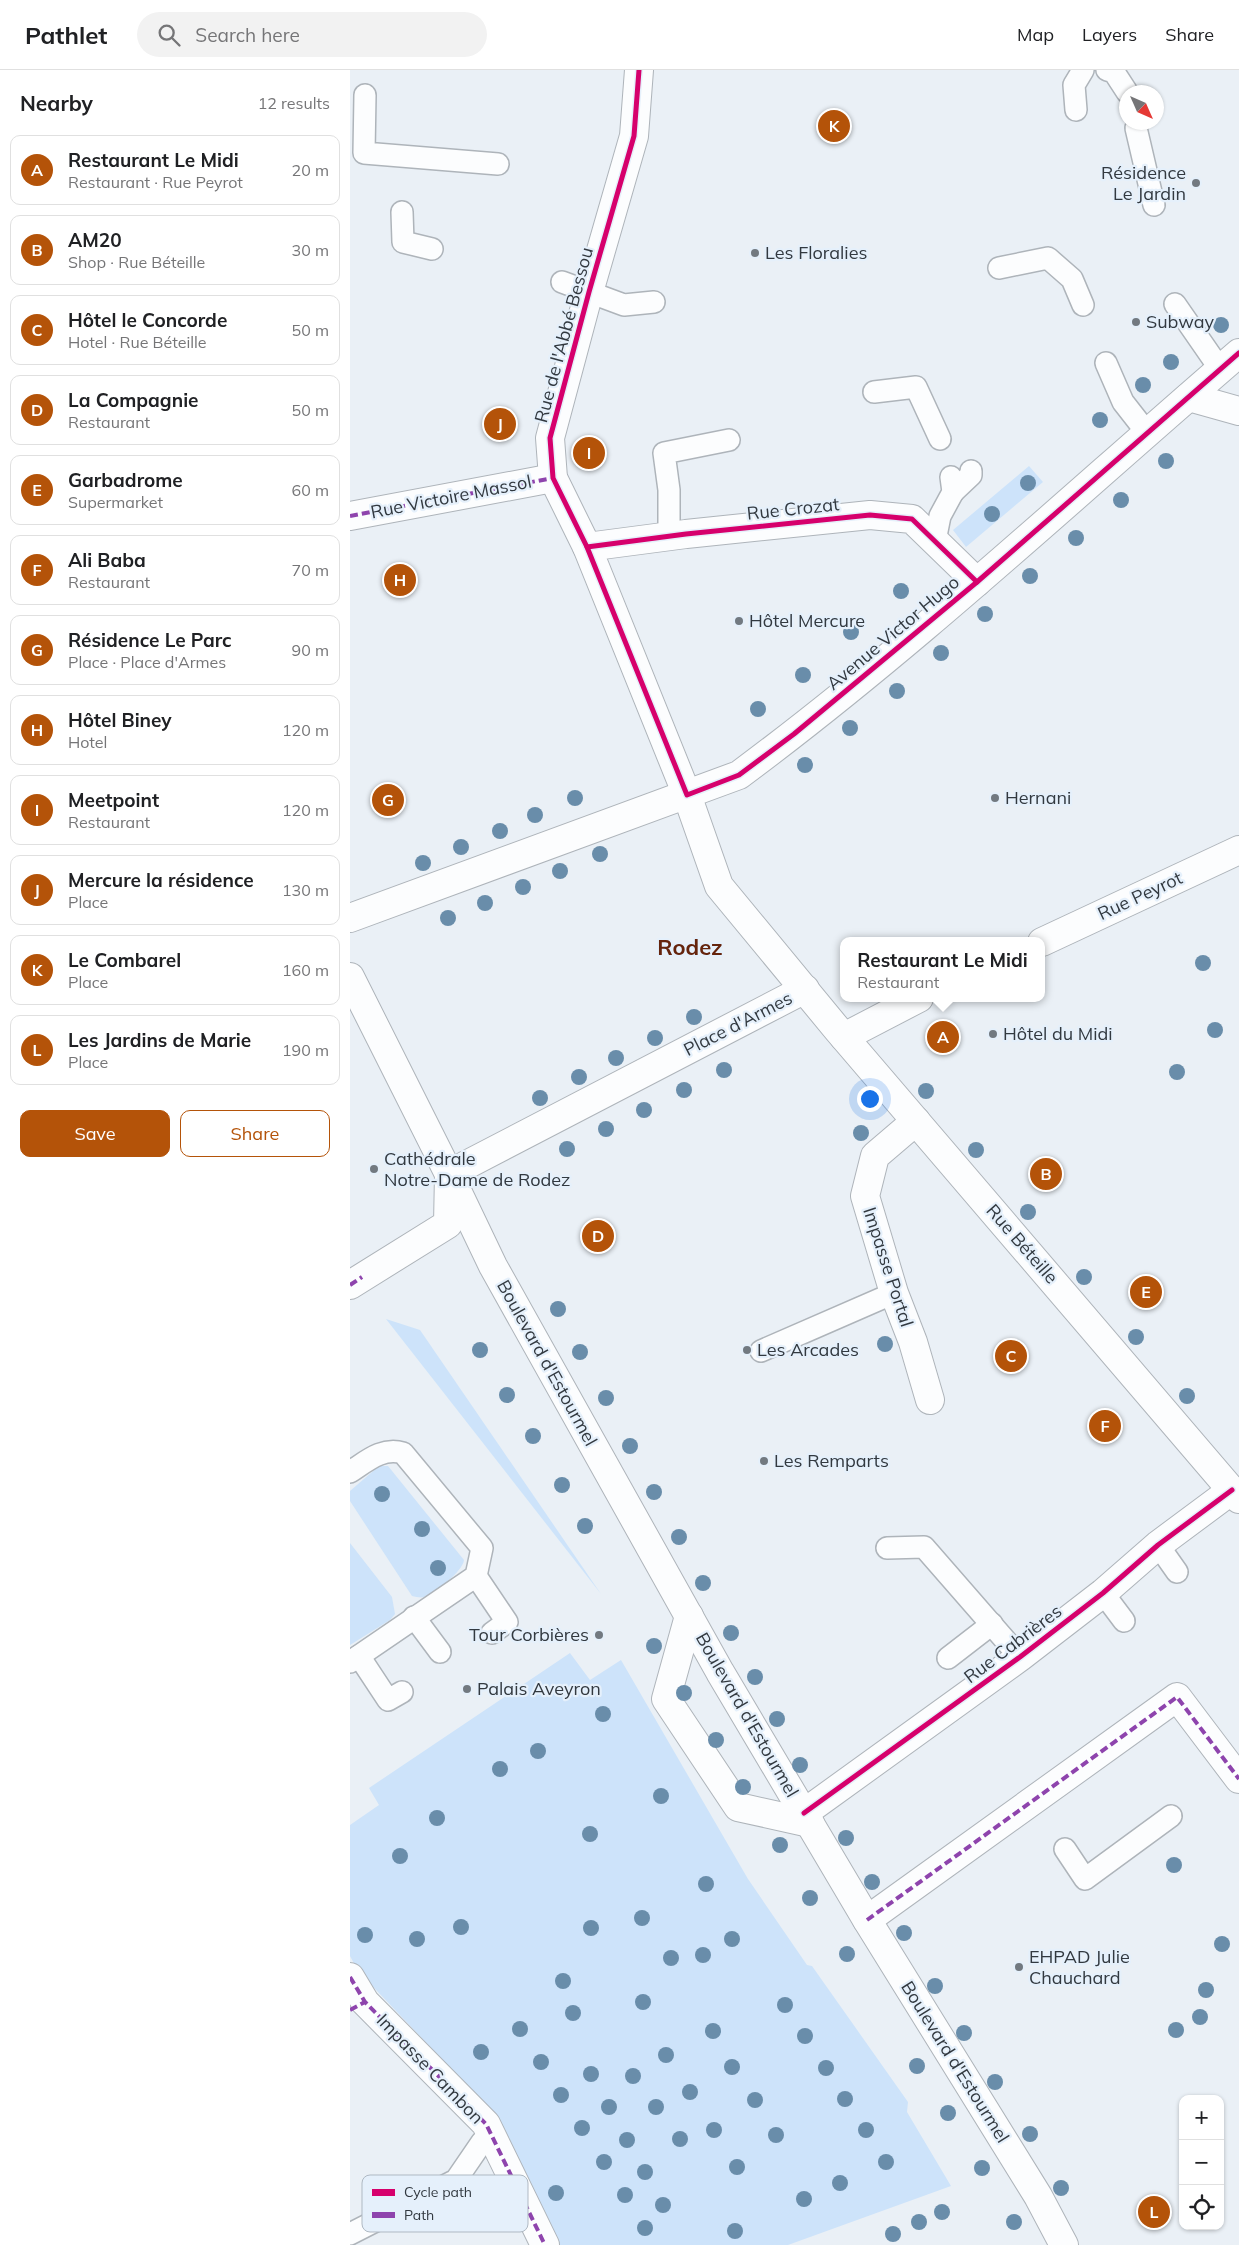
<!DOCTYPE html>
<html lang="en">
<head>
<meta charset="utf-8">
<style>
  :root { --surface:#fff; --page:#f2f2f2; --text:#202124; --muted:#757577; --line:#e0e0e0; --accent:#b45309 }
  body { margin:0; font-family:Mulish,sans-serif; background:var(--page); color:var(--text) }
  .controls { position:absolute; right:15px; bottom:15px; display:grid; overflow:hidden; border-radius:10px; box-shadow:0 1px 4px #0004 }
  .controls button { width:45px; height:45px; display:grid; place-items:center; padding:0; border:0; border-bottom:1px solid var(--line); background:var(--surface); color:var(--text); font:25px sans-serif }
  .compass { position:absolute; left:769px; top:15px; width:45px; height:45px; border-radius:50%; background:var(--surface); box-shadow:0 1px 4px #0004; rotate:135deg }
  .you { position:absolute; left:519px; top:1028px; width:18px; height:18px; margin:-12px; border:4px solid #fff; border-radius:50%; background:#1a73e8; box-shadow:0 0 0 8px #1a73e833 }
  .badge { display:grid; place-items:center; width:32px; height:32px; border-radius:50%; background:var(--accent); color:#fff; font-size:16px; font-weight:700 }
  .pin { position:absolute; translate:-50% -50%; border:2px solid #fff; box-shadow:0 1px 5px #0006 }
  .popup { position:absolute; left:490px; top:867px; width:205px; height:65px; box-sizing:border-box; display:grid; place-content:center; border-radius:10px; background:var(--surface); filter:drop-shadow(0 1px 4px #0005); font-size:16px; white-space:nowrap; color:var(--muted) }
  .popup b { font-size:19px; color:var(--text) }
  .popup::after { content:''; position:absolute; left:50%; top:100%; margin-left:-10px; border:10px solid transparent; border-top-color:var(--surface) }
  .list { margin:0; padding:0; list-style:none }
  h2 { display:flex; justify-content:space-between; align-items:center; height:65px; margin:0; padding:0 20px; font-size:21px }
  h2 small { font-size:16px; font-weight:400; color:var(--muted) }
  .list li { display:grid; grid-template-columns:32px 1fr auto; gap:15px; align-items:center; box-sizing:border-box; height:70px; margin:0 10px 10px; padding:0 10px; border:1px solid var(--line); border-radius:10px }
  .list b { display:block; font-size:19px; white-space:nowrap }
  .list p { margin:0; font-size:16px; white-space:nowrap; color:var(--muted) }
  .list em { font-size:16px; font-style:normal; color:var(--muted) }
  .actions { display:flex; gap:10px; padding:15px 20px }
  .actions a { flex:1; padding:11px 0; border:1px solid var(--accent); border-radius:10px; text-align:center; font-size:18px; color:var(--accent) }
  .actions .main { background:var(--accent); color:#fff }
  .icon { flex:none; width:28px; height:28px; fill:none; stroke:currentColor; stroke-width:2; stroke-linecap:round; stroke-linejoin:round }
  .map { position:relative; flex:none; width:889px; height:2175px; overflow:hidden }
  header { display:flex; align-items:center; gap:30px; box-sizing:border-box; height:70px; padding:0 25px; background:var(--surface); border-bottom:1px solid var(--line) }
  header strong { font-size:24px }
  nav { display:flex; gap:28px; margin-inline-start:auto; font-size:18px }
  .search { width:350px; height:45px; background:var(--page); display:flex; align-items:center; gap:12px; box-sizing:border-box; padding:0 18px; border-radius:28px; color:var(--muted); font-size:19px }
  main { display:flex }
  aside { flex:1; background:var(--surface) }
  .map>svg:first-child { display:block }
  .green { fill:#cde3fa }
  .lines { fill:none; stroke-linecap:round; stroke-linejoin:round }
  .service-casing { stroke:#aeb4ba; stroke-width:24 }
  .pedestrian-casing { stroke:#aeb4ba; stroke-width:30 }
  .minor-casing { stroke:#aeb4ba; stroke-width:30 }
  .secondary-casing { stroke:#aeb4ba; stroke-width:30 }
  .service { stroke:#fcfdfe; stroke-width:21 }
  .pedestrian { stroke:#fcfdfe; stroke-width:28 }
  .minor { stroke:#fcfdfe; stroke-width:28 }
  .secondary { stroke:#fcfdfe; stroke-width:28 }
  .quiet { stroke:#8e44ad; stroke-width:4; stroke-dasharray:8 4; stroke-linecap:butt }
  .cycleway-casing { stroke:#e5f0fb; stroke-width:8 }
  .cycleway { stroke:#d6006c; stroke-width:5 }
  .tree { fill:#698daa }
  .poi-dot { fill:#727980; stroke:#e5f0fb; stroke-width:2 }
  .labels { text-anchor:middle; stroke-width:4.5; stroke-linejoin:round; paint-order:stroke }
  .poi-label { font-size:18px; fill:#323940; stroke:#e5f0fb; text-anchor:start }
  .street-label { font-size:18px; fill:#323940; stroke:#e5f0fb }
  .district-label { font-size:22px; font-weight:bold; fill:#65240c; stroke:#e5f0fb }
  .key { fill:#e5f0fb; stroke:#afb9c3; stroke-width:1 }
  .key-label { font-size:14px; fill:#323940 }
</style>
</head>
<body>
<header>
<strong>Pathlet</strong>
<div class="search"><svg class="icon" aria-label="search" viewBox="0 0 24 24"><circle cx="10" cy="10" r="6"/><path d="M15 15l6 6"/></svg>Search here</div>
<nav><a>Map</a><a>Layers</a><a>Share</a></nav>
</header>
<main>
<aside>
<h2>Nearby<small>12 results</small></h2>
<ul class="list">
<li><span class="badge">A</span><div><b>Restaurant Le Midi</b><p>Restaurant · Rue Peyrot</p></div><em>20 m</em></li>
<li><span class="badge">B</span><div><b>AM20</b><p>Shop · Rue Béteille</p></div><em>30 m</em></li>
<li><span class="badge">C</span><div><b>Hôtel le Concorde</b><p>Hotel · Rue Béteille</p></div><em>50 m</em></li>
<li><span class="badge">D</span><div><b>La Compagnie</b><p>Restaurant</p></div><em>50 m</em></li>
<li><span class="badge">E</span><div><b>Garbadrome</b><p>Supermarket</p></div><em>60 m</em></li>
<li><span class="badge">F</span><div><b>Ali Baba</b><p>Restaurant</p></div><em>70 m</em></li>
<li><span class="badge">G</span><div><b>Résidence Le Parc</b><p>Place · Place d'Armes</p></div><em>90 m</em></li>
<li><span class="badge">H</span><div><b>Hôtel Biney</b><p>Hotel</p></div><em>120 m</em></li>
<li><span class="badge">I</span><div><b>Meetpoint</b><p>Restaurant</p></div><em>120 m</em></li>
<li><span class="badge">J</span><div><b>Mercure la résidence</b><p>Place</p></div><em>130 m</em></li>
<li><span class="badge">K</span><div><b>Le Combarel</b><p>Place</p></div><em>160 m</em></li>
<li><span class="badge">L</span><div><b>Les Jardins de Marie</b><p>Place</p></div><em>190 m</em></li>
</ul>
<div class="actions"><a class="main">Save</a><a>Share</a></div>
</aside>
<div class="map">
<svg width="889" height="2175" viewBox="0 0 889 2175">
  <rect width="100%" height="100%" fill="#eaf0f6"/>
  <g class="green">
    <path d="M679 396 693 412 616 477 603 460Z"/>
    <path d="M36 1249 70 1260 251 1524Z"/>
    <path d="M29 1396H38L114 1490C113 1501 85 1523 74 1527 71 1528 66 1527 62 1526L0 1431V1421Z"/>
    <path d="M0 1473 42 1527 45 1544 40 1550 0 1575Z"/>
    <path d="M220 1583 240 1610 271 1590 398 1809 457 1895 462 1896 558 2032 557 2042 601 2116 438 2175H203L124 2023 8 1901 0 1886V1755L29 1735 19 1718Z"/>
  </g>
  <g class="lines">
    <g class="service-casing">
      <g id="service">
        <path d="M757 0 764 2 777 22"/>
        <path d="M15 25 14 83 148 94"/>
        <path d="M726 40 724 15 733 0"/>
        <path d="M786 58 804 135"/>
        <path d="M52 142 53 172 82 179"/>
        <path d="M649 198 698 188 722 209 733 235"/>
        <path d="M212 212 274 235 304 232"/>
        <path d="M825 234 870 299"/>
        <path d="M756 293 773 332 798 364"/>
        <path d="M524 322 566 317 590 369"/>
        <path d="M603 422 621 405V401"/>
        <path d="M321 466 319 455V420L314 383 379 370"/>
        <path d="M585 471 590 446 603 422 601 407"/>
        <path d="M411 1281 544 1223"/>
        <path d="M0 1402C17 1391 32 1377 53 1383L132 1478 126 1506 0 1592"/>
        <path d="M808 1475 827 1502"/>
        <path d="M537 1478 574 1477 670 1587"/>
        <path d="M126 1506 157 1552 142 1563"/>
        <path d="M753 1523 774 1551"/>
        <path d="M64 1547 90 1582"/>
        <path d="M9 1586 38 1630 52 1622"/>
        <path d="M598 1588 642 1554"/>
        <path d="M715 1779 735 1809 821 1746"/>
        <path d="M0 2164 106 2110 132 2072 141 2066"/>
      </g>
    </g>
    <g class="pedestrian-casing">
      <g id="pedestrian">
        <path d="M517 1850 827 1627 889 1709"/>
        <path d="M0 1907 15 1932 136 2054 195 2175"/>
      </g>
    </g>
    <g class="minor-casing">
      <g id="minor">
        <path d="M289 0 284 66 239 222 200 368 203 408 237 477 337 725"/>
        <path d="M0 446 203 408"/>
        <path d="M237 477 336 464 520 445 562 449 627 512"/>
        <path d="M692 872 889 780"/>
        <path d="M494 967 569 928"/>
        <path d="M566 1051 525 1086 515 1126 544 1223 563 1272 580 1330"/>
        <path d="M0 1215 98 1154 99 1104"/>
        <path d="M339 1546 316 1629 388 1737 460 1753"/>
        <path d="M454 1743 670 1587 753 1523 808 1475 882 1420"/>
      </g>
    </g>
    <g class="secondary-casing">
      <g id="secondary">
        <path d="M839 327 889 341"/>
        <path d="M337 725 369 816 487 959 889 1429"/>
        <path d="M0 848 389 705C564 575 724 425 889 283"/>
        <path d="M0 907 99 1104 143 1196 370 1602 517 1850 688 2126 714 2175"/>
        <path d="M99 1104 455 919"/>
      </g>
    </g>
    <use href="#service" class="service"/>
    <use href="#pedestrian" class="pedestrian"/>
    <use href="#minor" class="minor"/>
    <use href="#secondary" class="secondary"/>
    <g class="quiet">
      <path d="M0 446 203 408"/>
      <path d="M0 1215 12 1207"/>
      <path d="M517 1850 827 1627 889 1709"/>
      <path d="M0 1907 15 1932 136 2054 195 2175"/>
      <path d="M0 1940 15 1932"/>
    </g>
    <g class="cycleway-casing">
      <g id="cycleway">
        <path d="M289 0 284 66 239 222 200 368 203 408 237 477 337 725 389 705 444 664 627 512 889 283"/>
        <path d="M237 477 336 464 520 445 562 449 627 512"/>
        <path d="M454 1743 670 1587 753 1523 808 1475 882 1420"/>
      </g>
    </g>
    <use href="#cycleway" class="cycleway"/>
  </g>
  <g class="tree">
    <circle cx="871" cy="255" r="8"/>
    <circle cx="821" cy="292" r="8"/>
    <circle cx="793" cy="315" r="8"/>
    <circle cx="750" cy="350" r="8"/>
    <circle cx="816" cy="391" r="8"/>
    <circle cx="678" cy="413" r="8"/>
    <circle cx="771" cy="430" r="8"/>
    <circle cx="642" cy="444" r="8"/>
    <circle cx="726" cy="468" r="8"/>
    <circle cx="680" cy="506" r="8"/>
    <circle cx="551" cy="521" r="8"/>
    <circle cx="635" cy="544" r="8"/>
    <circle cx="501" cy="562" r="8"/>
    <circle cx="591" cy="583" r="8"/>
    <circle cx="453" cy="605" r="8"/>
    <circle cx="547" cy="621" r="8"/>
    <circle cx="408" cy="639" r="8"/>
    <circle cx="500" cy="658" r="8"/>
    <circle cx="455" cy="695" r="8"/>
    <circle cx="225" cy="728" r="8"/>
    <circle cx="185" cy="745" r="8"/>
    <circle cx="150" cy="761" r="8"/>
    <circle cx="111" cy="777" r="8"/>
    <circle cx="250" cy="784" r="8"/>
    <circle cx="73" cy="793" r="8"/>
    <circle cx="210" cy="801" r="8"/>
    <circle cx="173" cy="817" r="8"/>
    <circle cx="135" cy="833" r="8"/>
    <circle cx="98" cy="848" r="8"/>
    <circle cx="853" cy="893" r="8"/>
    <circle cx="344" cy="947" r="8"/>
    <circle cx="865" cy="960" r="8"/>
    <circle cx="305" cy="968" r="8"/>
    <circle cx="266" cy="988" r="8"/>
    <circle cx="374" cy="1000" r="8"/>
    <circle cx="827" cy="1002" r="8"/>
    <circle cx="229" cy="1007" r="8"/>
    <circle cx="334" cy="1020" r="8"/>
    <circle cx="576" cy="1021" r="8"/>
    <circle cx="190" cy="1028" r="8"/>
    <circle cx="294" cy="1040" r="8"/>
    <circle cx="256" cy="1059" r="8"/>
    <circle cx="511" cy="1063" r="8"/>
    <circle cx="217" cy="1079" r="8"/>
    <circle cx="626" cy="1080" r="8"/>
    <circle cx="678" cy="1142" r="8"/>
    <circle cx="734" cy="1207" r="8"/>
    <circle cx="208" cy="1239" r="8"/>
    <circle cx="786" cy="1267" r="8"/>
    <circle cx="535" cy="1274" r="8"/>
    <circle cx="130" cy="1280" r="8"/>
    <circle cx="230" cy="1282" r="8"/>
    <circle cx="157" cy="1325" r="8"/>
    <circle cx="837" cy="1326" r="8"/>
    <circle cx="256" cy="1328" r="8"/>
    <circle cx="183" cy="1366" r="8"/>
    <circle cx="280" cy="1376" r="8"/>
    <circle cx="212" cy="1415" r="8"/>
    <circle cx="304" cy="1422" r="8"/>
    <circle cx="32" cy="1424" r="8"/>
    <circle cx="235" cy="1456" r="8"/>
    <circle cx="72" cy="1459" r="8"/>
    <circle cx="329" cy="1467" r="8"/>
    <circle cx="88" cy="1498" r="8"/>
    <circle cx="353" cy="1513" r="8"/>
    <circle cx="381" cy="1563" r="8"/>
    <circle cx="304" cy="1576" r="8"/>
    <circle cx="405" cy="1607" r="8"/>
    <circle cx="334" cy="1623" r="8"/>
    <circle cx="253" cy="1644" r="8"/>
    <circle cx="427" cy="1649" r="8"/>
    <circle cx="366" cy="1670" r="8"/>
    <circle cx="188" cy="1681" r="8"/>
    <circle cx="450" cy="1695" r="8"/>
    <circle cx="150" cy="1699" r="8"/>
    <circle cx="393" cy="1717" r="8"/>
    <circle cx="311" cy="1726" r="8"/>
    <circle cx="87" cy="1748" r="8"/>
    <circle cx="240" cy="1764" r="8"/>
    <circle cx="496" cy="1768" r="8"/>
    <circle cx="430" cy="1775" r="8"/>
    <circle cx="50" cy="1786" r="8"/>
    <circle cx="824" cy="1795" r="8"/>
    <circle cx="522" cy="1812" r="8"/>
    <circle cx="356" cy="1814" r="8"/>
    <circle cx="460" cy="1828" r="8"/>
    <circle cx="292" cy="1848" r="8"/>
    <circle cx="111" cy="1857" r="8"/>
    <circle cx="241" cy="1858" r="8"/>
    <circle cx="554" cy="1863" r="8"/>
    <circle cx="15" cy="1865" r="8"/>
    <circle cx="67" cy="1869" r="8"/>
    <circle cx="382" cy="1869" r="8"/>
    <circle cx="872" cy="1874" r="8"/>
    <circle cx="497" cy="1884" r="8"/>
    <circle cx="353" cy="1885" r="8"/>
    <circle cx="321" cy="1888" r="8"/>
    <circle cx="213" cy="1911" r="8"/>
    <circle cx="585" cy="1916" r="8"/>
    <circle cx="856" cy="1920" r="8"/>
    <circle cx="293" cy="1932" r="8"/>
    <circle cx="435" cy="1935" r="8"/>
    <circle cx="223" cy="1943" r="8"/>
    <circle cx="850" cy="1947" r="8"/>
    <circle cx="170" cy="1959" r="8"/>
    <circle cx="826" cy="1960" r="8"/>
    <circle cx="363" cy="1961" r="8"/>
    <circle cx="614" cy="1963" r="8"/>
    <circle cx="455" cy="1966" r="8"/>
    <circle cx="131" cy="1982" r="8"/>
    <circle cx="316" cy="1985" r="8"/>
    <circle cx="191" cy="1992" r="8"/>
    <circle cx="567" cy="1996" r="8"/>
    <circle cx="382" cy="1997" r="8"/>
    <circle cx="476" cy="1998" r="8"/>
    <circle cx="241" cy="2004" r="8"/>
    <circle cx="283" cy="2006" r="8"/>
    <circle cx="645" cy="2012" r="8"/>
    <circle cx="340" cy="2022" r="8"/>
    <circle cx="211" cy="2025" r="8"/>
    <circle cx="495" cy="2029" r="8"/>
    <circle cx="405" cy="2030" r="8"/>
    <circle cx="259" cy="2037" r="8"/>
    <circle cx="306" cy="2037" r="8"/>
    <circle cx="598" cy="2043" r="8"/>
    <circle cx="232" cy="2058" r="8"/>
    <circle cx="364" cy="2060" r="8"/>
    <circle cx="516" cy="2060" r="8"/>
    <circle cx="680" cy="2064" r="8"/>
    <circle cx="426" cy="2065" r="8"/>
    <circle cx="330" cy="2069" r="8"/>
    <circle cx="277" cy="2070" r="8"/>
    <circle cx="254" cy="2092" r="8"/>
    <circle cx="536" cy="2092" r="8"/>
    <circle cx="387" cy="2097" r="8"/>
    <circle cx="632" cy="2098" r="8"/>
    <circle cx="295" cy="2102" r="8"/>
    <circle cx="490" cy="2113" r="8"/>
    <circle cx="711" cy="2118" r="8"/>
    <circle cx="206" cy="2123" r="8"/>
    <circle cx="275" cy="2125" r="8"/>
    <circle cx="454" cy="2129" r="8"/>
    <circle cx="313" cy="2135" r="8"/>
    <circle cx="592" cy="2142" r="8"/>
    <circle cx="569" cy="2152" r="8"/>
    <circle cx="664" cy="2152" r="8"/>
    <circle cx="295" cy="2158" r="8"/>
    <circle cx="385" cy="2161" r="8"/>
    <circle cx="543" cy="2164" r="8"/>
  </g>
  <g class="poi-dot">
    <circle cx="846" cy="113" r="5"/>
    <circle cx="405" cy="183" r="5"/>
    <circle cx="786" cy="252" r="5"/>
    <circle cx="389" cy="551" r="5"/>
    <circle cx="645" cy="728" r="5"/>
    <circle cx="643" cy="964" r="5"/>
    <circle cx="24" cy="1099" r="5"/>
    <circle cx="397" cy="1280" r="5"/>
    <circle cx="414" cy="1391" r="5"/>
    <circle cx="249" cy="1565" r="5"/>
    <circle cx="117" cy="1619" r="5"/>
    <circle cx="669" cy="1897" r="5"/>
  </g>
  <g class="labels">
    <g class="poi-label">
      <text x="836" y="109" text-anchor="end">Résidence<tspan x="836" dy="21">Le Jardin</tspan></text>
      <text x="415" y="189">Les Floralies</text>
      <text x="796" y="258">Subway</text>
      <text x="399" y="557">Hôtel Mercure</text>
      <text x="655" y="734">Hernani</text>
      <text x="653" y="970">Hôtel du Midi</text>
      <text x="34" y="1095">Cathédrale<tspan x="34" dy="21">Notre-Dame de Rodez</tspan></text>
      <text x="407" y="1286">Les Arcades</text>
      <text x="424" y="1397">Les Remparts</text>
      <text x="239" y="1571" text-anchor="end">Tour Corbières</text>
      <text x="127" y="1625">Palais Aveyron</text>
      <text x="679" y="1893">EHPAD Julie<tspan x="679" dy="21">Chauchard</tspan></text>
    </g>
    <g class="street-label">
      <text transform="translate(214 265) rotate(-75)" y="6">Rue de l'Abbé Bessou</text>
      <text transform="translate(101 427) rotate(-11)" y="6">Rue Victoire Massol</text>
      <text transform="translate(443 439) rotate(-6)" y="6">Rue Crozat</text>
      <text transform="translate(543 563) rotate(-40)" y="6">Avenue Victor Hugo</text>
      <text transform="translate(790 826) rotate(-25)" y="6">Rue Peyrot</text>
      <text transform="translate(388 954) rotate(-27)" y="6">Place d'Armes</text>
      <text transform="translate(672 1174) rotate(49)" y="6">Rue Béteille</text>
      <text transform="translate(538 1197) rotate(72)" y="6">Impasse Portal</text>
      <text transform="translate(197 1293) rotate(61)" y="6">Boulevard d'Estourmel</text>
      <text transform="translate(663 1574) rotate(-37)" y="6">Rue Cabrières</text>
      <text transform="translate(397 1645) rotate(60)" y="6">Boulevard d'Estourmel</text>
      <text transform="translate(605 1992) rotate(58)" y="6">Boulevard d'Estourmel</text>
      <text transform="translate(80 1999) rotate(46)" y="6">Impasse Cambon</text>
    </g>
    <g class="district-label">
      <text x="340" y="885">Rodez</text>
    </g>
  </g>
  <rect x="12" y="2105" width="166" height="57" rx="8" class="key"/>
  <rect x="22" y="2119" width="23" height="7" fill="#d6006c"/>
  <rect x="22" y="2142" width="23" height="6" fill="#8e44ad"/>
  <g class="key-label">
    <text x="54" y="2127">Cycle path</text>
    <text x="54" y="2150">Path</text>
  </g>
</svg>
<div class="controls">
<button>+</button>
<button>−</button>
<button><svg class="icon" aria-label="locate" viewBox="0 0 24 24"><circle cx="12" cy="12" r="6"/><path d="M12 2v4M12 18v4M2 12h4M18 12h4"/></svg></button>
</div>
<svg class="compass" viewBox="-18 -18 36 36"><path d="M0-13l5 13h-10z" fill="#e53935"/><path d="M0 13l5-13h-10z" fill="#757577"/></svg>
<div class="you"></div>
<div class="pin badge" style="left:593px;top:967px">A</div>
<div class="popup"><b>Restaurant Le Midi</b>Restaurant</div>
<div class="pin badge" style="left:696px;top:1104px">B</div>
<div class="pin badge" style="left:661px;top:1286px">C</div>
<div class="pin badge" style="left:248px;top:1166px">D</div>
<div class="pin badge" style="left:796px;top:1222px">E</div>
<div class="pin badge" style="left:755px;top:1356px">F</div>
<div class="pin badge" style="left:38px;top:730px">G</div>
<div class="pin badge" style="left:50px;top:510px">H</div>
<div class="pin badge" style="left:239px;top:383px">I</div>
<div class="pin badge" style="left:150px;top:354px">J</div>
<div class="pin badge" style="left:484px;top:56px">K</div>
<div class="pin badge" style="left:804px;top:2142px">L</div>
</div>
</main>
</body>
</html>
